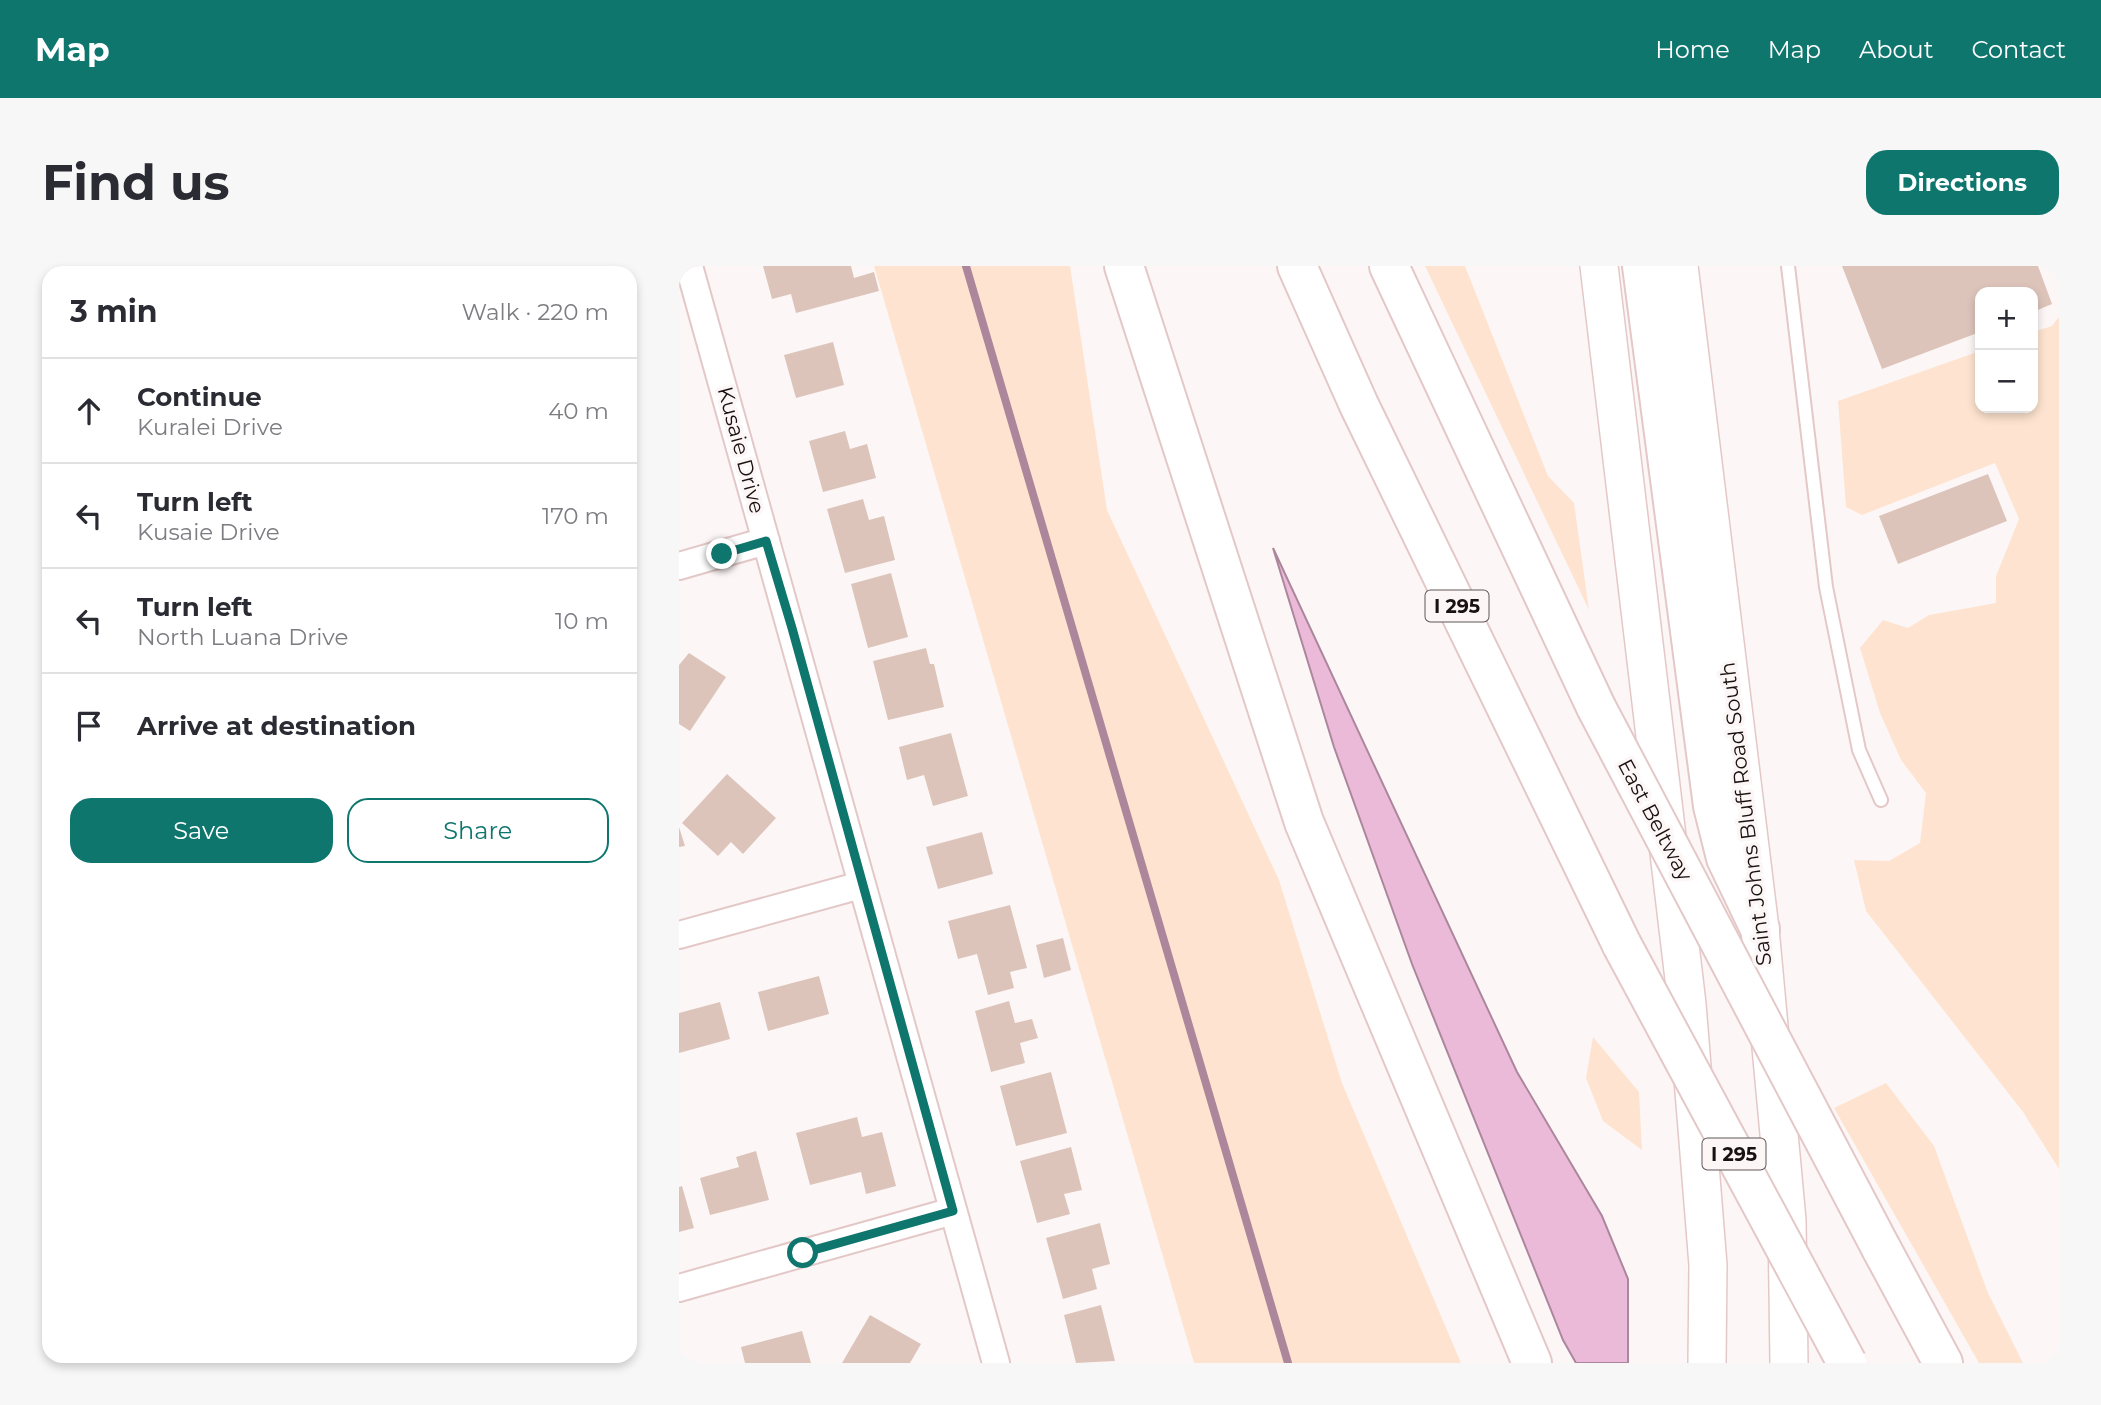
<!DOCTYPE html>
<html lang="en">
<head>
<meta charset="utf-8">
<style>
  :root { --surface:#fff; --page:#f7f7f7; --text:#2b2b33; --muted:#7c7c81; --line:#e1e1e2; --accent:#0f766e }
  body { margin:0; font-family:Montserrat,sans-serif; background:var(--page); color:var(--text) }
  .controls { position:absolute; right:21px; top:21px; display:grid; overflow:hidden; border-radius:14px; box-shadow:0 4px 10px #0003 }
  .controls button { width:63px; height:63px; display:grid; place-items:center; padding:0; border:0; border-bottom:2px solid var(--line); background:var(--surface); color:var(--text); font:35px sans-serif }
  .stop { position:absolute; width:21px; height:21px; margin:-16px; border:5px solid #0f766e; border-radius:50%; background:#fff }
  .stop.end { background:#0f766e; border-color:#fff; box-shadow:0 2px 7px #0008 }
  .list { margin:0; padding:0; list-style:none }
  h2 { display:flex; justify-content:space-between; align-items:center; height:91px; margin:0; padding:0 28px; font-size:30px }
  h2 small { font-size:23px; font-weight:400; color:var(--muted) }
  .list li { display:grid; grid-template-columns:46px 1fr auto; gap:21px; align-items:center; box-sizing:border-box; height:105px; padding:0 28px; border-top:2px solid var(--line) }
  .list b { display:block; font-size:26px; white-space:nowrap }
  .list p { margin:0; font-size:23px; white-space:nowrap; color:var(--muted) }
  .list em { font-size:23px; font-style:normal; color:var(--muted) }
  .actions { display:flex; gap:14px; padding:21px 28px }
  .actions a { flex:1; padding:16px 0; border:2px solid var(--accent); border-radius:21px; text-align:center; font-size:24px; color:var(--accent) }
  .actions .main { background:var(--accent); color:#fff }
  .icon { flex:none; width:38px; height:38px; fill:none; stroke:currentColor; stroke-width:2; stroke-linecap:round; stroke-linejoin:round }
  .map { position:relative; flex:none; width:1380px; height:1097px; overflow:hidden; border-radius:21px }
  header { display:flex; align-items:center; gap:42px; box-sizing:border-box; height:98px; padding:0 35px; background:var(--accent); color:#fff }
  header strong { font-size:33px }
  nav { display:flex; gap:38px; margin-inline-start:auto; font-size:24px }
  .intro { display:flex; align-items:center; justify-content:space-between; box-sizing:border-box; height:168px; padding:0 42px }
  h1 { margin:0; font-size:49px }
  .button { padding:18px 32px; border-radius:21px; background:var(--accent); color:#fff; font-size:24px; font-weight:700 }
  main { display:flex; gap:42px; padding:0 42px }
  aside { flex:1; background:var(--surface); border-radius:21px; box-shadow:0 4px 10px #0003 }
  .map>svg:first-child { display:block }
  .green { fill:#fee4d0 }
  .water { fill:#ebbad8; stroke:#ac879c; stroke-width:2 }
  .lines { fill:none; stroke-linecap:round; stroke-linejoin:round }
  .stream { stroke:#ac879c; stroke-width:8 }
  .building { fill:#ddc4bb }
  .service-casing { stroke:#e4c8c8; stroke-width:16 }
  .minor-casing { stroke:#e4c8c8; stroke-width:30 }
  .secondary-casing { stroke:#e4c8c8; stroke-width:40 }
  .motorway-casing { stroke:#e4c8c8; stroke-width:42 }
  .service { stroke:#fff; stroke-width:12 }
  .minor { stroke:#fff; stroke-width:26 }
  .secondary { stroke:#fff; stroke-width:37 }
  .motorway { stroke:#fff; stroke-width:38 }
  .motorway-bridge-casing { stroke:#e4c8c8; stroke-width:42; stroke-linecap:butt }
  .motorway-bridge { stroke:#fff; stroke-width:38 }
  .route { stroke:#0f766e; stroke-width:9 }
  .labels { text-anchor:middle; stroke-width:7; stroke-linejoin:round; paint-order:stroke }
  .shield { fill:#fcf7f6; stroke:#5e5656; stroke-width:2 }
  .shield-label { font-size:19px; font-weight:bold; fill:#1a1111 }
  .street-label { font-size:21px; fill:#1a1111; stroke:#fcf7f6 }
</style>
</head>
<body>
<header>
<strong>Map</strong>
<nav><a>Home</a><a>Map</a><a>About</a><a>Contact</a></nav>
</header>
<div class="intro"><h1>Find us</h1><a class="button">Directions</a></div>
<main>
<aside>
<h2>3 min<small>Walk · 220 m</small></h2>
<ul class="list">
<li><svg class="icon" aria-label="ahead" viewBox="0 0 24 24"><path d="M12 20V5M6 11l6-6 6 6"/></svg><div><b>Continue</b><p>Kuralei Drive</p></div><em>40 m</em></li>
<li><svg class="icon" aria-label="left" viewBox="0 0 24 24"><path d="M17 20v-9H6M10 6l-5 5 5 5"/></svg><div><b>Turn left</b><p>Kusaie Drive</p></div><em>170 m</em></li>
<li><svg class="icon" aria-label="left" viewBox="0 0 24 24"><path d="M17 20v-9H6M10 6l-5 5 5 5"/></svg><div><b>Turn left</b><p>North Luana Drive</p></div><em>10 m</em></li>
<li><svg class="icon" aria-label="arrive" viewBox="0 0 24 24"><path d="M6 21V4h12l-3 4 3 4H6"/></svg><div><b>Arrive at destination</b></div></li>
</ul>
<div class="actions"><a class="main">Save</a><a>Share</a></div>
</aside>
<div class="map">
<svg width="1380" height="1097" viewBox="0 0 1380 1097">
  <rect width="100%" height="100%" fill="#fcf7f6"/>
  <g class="green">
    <path d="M195 0H391L428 244 600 614 663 817 782 1097H515Z"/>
    <path d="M746 0H786L869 210 895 237 910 344Z"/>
    <path d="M1380 51V903L1344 846 1187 645 1175 594 1210 595 1241 577 1247 527 1222 494 1201 447 1181 382 1204 354 1229 362 1250 349 1317 337V310L1340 253 1316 197 1183 249 1167 241 1159 135 1301 85V142H1354V66L1373 60Z"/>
    <path d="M914 771 960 826 963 884 924 855 907 812Z"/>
    <path d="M1207 817 1255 880 1309 1027 1344 1097H1300L1155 842Z"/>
  </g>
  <path class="water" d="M594 282 838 806 923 950 949 1013V1097H897L884 1074 733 698 655 481Z"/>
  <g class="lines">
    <path class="stream" d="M287 0 609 1097"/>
  </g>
  <g class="building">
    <path d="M84 0H172L175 12 195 6 200 25 117 47 112 28 93 33Z"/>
    <path d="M1163 0H1359L1373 38 1354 46V26H1301V66L1203 103Z"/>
    <path d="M154 76 165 119 117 132 105 89Z"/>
    <path d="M166 165 171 183 188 178 197 212 144 226 130 175Z"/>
    <path d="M1309 208 1328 255 1219 298 1200 250Z"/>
    <path d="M184 233 190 254 205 250 216 294 166 307 148 243Z"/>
    <path d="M212 307 229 371 189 382 172 318Z"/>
    <path d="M247 382 251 398H255L265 441 209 454 194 395Z"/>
    <path d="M10 387 47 411 11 465 0 458V399Z"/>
    <path d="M272 467 289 530 254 540 245 509 228 514 220 481Z"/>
    <path d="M48 508 97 552 64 588 52 576 39 590 3 557Z"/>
    <path d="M0 561 6 580 0 581Z"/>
    <path d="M303 566 314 608 259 623 247 581Z"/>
    <path d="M331 639 348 702 331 706 335 722 309 729 298 688 279 693 269 655Z"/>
    <path d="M384 672 392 704 365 712 357 679Z"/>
    <path d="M140 710 150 748 89 765 79 726Z"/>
    <path d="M330 735 336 757 353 753 359 772 341 777 346 797 312 806 296 745Z"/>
    <path d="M41 736 51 773 0 787V747Z"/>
    <path d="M372 806 388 867 337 880 321 820Z"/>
    <path d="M178 851 183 871 203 866 217 920 187 928 182 906 131 919 117 867Z"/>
    <path d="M392 881 403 924 385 928 391 948 358 957 341 895Z"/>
    <path d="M77 885 90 934 31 949 21 912 60 901 57 891Z"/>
    <path d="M3 920 15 962 0 966V921Z"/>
    <path d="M421 957 431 998 413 1003 418 1023 384 1033 367 972Z"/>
    <path d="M422 1039 436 1095 397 1097 385 1049Z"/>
    <path d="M191 1049 242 1078 231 1097H163Z"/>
    <path d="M123 1065 132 1097H66L62 1081Z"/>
  </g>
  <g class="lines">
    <g class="service-casing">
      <path id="service" d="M1109 0 1147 321 1180 484 1202 534"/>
    </g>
    <g class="minor-casing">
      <g id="minor">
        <path d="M10 0 317 1097"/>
        <path d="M0 300 87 275"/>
        <path d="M0 669 182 619"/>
        <path d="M0 1022 274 945"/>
      </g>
    </g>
    <g class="secondary-casing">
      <g id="secondary">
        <path d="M920 0 1008 738 1029 999 1028 1097"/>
        <path d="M1000 0 1081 663 1108 954 1110 1097"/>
      </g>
    </g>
    <g class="motorway-casing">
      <g id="motorway">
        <path d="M445 0 625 556 853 1097"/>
        <path d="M618 0 680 139 943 679"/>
        <path d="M710 0 917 441"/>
        <path d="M963 0 1034 540 1047 592 1081 663"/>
        <path d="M1202 982 1264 1097"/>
      </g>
    </g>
    <use href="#service" class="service"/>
    <use href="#minor" class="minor"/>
    <use href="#secondary" class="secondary"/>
    <use href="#motorway" class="motorway"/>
    <g class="motorway-bridge-casing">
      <g id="motorway-bridge">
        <path d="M917 441 1202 982"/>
        <path d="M943 679 1168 1097"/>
      </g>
    </g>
    <use href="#motorway-bridge" class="motorway-bridge"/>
  </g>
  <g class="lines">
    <path class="route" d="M43 288 87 275 113 362 274 945 124 987"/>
  </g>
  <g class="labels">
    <g class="shield">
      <rect x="746.5" y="324.5" width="63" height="31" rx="5"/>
      <rect x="1023.5" y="872.5" width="63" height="31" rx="5"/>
    </g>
    <g class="shield-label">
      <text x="778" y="347">I 295</text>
      <text x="1055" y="895">I 295</text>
    </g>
    <g class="street-label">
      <text transform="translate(62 184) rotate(75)" y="7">Kusaie Drive</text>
      <text transform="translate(1067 548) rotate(-97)" y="7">Saint Johns Bluff Road South</text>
      <text transform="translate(976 554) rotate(62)" y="7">East Beltway</text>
    </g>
  </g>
</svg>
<div class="controls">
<button>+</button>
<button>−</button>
</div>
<div class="stop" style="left:124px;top:987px"></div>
<div class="stop end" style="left:43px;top:288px"></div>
</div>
</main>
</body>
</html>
